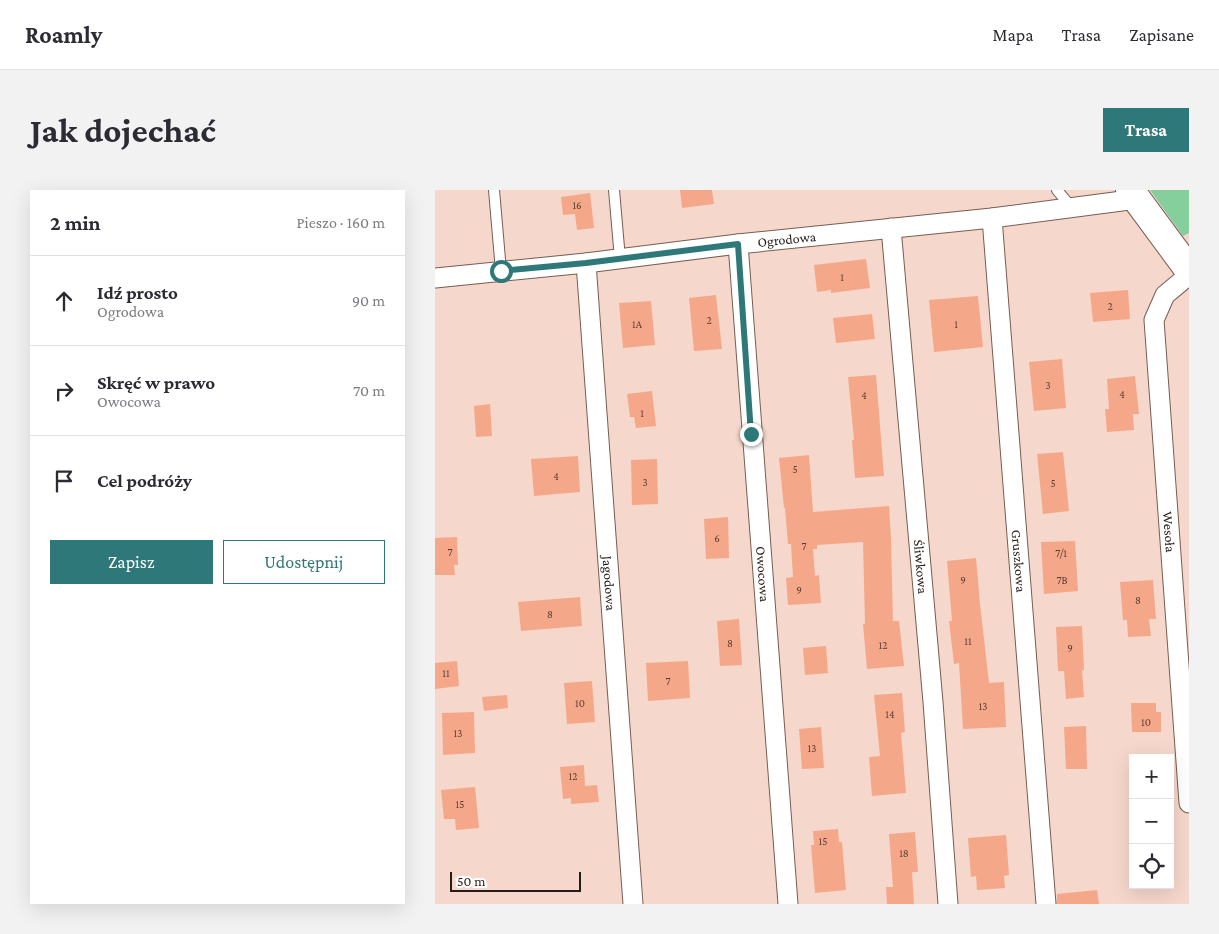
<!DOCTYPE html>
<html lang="pl">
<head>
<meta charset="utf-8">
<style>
  :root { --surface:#fff; --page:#f2f2f3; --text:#2b2b33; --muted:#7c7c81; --line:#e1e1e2; --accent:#2f787a }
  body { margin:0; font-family:"Crimson Pro",serif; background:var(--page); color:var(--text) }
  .controls { position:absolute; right:15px; bottom:15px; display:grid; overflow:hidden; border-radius:0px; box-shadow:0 5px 20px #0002 }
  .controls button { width:45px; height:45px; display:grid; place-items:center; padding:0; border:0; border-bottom:1px solid var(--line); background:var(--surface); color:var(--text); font:25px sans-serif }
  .scale { position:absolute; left:15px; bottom:12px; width:131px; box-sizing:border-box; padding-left:5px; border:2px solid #261c17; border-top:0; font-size:14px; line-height:18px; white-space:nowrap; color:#261c17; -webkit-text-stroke:4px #fff; paint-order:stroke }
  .stop { position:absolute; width:15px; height:15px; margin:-11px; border:4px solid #2f787a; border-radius:50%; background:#fff }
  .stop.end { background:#2f787a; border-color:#fff; box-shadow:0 1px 5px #0008 }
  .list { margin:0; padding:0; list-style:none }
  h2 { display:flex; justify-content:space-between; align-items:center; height:65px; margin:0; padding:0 20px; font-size:21px }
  h2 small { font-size:16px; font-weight:400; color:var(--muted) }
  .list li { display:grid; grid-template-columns:32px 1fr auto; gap:15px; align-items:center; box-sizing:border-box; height:90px; padding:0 20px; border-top:1px solid var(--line) }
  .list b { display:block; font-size:19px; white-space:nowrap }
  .list p { margin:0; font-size:16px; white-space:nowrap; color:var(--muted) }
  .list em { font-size:16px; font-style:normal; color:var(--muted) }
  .actions { display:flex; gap:10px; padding:15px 20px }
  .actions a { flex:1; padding:11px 0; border:1px solid var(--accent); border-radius:0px; text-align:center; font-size:18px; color:var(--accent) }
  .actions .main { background:var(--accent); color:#fff }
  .icon { flex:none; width:28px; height:28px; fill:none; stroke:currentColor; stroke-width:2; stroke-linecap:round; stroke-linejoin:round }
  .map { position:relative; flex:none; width:754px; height:714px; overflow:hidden; border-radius:0px }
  header { display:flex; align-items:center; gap:30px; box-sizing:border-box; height:70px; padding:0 25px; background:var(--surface); border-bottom:1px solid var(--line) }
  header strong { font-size:24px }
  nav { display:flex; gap:28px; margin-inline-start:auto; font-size:18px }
  .intro { display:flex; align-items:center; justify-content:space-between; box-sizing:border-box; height:120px; padding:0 30px }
  h1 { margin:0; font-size:35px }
  .button { padding:12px 22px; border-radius:0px; background:var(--accent); color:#fff; font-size:18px; font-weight:700 }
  main { display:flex; gap:30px; padding:0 30px }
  aside { flex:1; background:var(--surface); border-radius:0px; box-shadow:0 5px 20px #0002 }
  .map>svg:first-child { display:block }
  .green { fill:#85cf9d }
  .building { fill:#f5a889 }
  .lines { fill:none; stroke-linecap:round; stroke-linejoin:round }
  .lane-casing { stroke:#775d52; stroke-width:12 }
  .street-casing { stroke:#775d52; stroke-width:21 }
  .secondary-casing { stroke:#775d52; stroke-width:30 }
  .lane { stroke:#fff; stroke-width:10 }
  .street { stroke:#fff; stroke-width:19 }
  .secondary { stroke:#fff; stroke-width:28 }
  .route { stroke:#2f787a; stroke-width:6 }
  .labels { text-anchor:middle; stroke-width:5; stroke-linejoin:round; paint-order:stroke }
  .number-label { font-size:11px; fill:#5a3f34 }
  .street-label { font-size:14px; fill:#261c17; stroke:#fff }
</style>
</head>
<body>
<header>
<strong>Roamly</strong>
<nav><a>Mapa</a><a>Trasa</a><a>Zapisane</a></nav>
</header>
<div class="intro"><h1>Jak dojechać</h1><a class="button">Trasa</a></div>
<main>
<aside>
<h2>2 min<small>Pieszo · 160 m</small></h2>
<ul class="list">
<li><svg class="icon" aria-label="ahead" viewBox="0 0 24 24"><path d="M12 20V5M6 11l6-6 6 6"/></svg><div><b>Idź prosto</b><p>Ogrodowa</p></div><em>90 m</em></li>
<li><svg class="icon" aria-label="right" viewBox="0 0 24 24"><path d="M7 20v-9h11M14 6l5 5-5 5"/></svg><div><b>Skręć w prawo</b><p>Owocowa</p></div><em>70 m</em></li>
<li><svg class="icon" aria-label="arrive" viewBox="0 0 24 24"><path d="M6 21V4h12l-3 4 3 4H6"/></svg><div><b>Cel podróży</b></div></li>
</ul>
<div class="actions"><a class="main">Zapisz</a><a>Udostępnij</a></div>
</aside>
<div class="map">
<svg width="754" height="714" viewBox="0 0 754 714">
  <rect width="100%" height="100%" fill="#f6d7cb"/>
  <path class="green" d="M715 0H754V43L748 46Z"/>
  <g class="building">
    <path d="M245 0H277L279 14 247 18Z"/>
    <path d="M155 3 159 38 142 40 140 24 128 25 126 7Z"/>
    <path d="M431 69 435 98 396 103V100L382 102 379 75Z"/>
    <path d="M693 100 695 129 658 132 655 103Z"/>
    <path d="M281 105 287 159 259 161 254 108Z"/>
    <path d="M543 106 548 157 499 162 494 110Z"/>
    <path d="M216 111 220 155 188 158 184 113Z"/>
    <path d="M437 124 440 149 401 153 398 128Z"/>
    <path d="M627 169 631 218 599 221 594 172Z"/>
    <path d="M441 185 449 286 420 288 417 250H419L413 187Z"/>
    <path d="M700 186 704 224H698L699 240 672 242 670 219H674L672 189Z"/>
    <path d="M217 201 221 236 201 238 199 227H195L192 204Z"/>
    <path d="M55 214 57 246 41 247 39 216Z"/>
    <path d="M628 262 634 321 608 324 602 264Z"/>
    <path d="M374 265 378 322 454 316 456 349 458 431H464L469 476 432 479 428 434H430L428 352 382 355V359H378L380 386 384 385 386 413 353 415 351 388 358 387 356 354H353L350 318H349L344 268Z"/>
    <path d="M143 266 145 302 99 306 96 269Z"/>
    <path d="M222 269 223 314 197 315 196 270Z"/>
    <path d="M293 327 294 368 271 369 269 329Z"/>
    <path d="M22 347 23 375H19L20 385H0V348Z"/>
    <path d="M640 351 643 401 609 404 606 352Z"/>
    <path d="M541 368 545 414 554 493 569 492 571 537 528 539 524 473 519 474 514 431H517L512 371Z"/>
    <path d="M718 390 721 429H714L716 446 693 447 692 430H688L685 392Z"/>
    <path d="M145 407 147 436 86 441 83 412Z"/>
    <path d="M304 429 307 475 285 476 282 431Z"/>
    <path d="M647 436 649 480H647L649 507 631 509 629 481H623L621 437Z"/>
    <path d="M391 456 393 483 370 485 368 458Z"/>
    <path d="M22 471 24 496 0 499V473Z"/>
    <path d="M253 471 255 508 213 511 211 473Z"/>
    <path d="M157 491 160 532 132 534 129 493Z"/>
    <path d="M467 503 470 542 466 543 471 603 437 606 434 567 445 566 439 505Z"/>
    <path d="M72 505 73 518 49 521 47 507Z"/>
    <path d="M696 513H721V522H726V542H697Z"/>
    <path d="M39 522 40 563 8 565 7 523Z"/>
    <path d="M651 536 652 579H631L629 537Z"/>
    <path d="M386 537 389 578 367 579 364 539Z"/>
    <path d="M149 575 150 596 162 595 164 612 136 614V608L128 609 125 577Z"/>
    <path d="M40 597 44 638 21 640 20 629H9L6 600Z"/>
    <path d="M403 639 404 652H407L411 700 380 703 376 655H379L378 641Z"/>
    <path d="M480 642 483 682H477L479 714H452L451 697H458L454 644Z"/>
    <path d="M571 645 574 685 569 686 570 698 542 700 541 686 536 687 533 648Z"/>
    <path d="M662 700 664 714H622V704Z"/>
  </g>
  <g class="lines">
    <g class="lane-casing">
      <g id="lane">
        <path d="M59 0 66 81"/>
        <path d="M179 0 185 69"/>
        <path d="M622 0 637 18"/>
      </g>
    </g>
    <g class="street-casing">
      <g id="street">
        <path id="s1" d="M557 28 611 714"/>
        <path id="s2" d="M456 38 498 512 513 714"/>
        <path id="s3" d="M303 54 353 714"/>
        <path id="s4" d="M151 73 198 714"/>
        <path id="s5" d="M754 85 730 105 719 130 754 613"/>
        <path id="s6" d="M0 88 151 73 303 54 557 28 702 9"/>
      </g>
    </g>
    <g class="secondary-casing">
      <path id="secondary" d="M695 0 754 80"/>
    </g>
    <use href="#lane" class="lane"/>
    <use href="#street" class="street"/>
    <use href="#secondary" class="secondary"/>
  </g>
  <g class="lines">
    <path class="route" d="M66 81 151 73 303 54 316 244"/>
  </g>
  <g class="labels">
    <g class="number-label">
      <text x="142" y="19">16</text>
      <text x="407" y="91">1</text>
      <text x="675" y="120">2</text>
      <text x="274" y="134">2</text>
      <text x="202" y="138">1A</text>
      <text x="521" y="138">1</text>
      <text x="613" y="199">3</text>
      <text x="687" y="208">4</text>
      <text x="429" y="209">4</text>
      <text x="207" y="227">1</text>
      <text x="360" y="283">5</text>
      <text x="121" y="290">4</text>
      <text x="210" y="296">3</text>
      <text x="618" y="297">5</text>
      <text x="282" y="352">6</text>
      <text x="369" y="360">7</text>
      <text x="15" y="366">7</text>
      <text x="626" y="367">7/1</text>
      <text x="528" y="394">9</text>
      <text x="627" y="394">7B</text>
      <text x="364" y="404">9</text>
      <text x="703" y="414">8</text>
      <text x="115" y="428">8</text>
      <text x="533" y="455">11</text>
      <text x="295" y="457">8</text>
      <text x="448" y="459">12</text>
      <text x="635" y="462">9</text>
      <text x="11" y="487">11</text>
      <text x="233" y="495">7</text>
      <text x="145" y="517">10</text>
      <text x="548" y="520">13</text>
      <text x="455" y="528">14</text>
      <text x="711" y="536">10</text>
      <text x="23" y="547">13</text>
      <text x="377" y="562">13</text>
      <text x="138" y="590">12</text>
      <text x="25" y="618">15</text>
      <text x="388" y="655">15</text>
      <text x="469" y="667">18</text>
    </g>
    <g class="street-label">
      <text dy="5" stroke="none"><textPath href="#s6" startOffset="354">Ogrodowa</textPath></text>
      <text dy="5" stroke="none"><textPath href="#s5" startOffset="271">Wesoła</textPath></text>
      <text dy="5" stroke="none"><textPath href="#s1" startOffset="344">Gruszkowa</textPath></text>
      <text dy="5" stroke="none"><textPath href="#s2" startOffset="340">Śliwkowa</textPath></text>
      <text dy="5" stroke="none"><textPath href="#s3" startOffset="331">Owocowa</textPath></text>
      <text dy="5" stroke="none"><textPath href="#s4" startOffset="321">Jagodowa</textPath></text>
    </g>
  </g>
</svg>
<div class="controls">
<button>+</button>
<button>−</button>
<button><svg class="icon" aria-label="locate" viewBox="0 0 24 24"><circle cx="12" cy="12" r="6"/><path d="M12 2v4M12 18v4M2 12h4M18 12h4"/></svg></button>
</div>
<div class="scale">50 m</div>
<div class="stop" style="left:66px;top:81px"></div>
<div class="stop end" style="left:316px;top:244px"></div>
</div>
</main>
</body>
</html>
